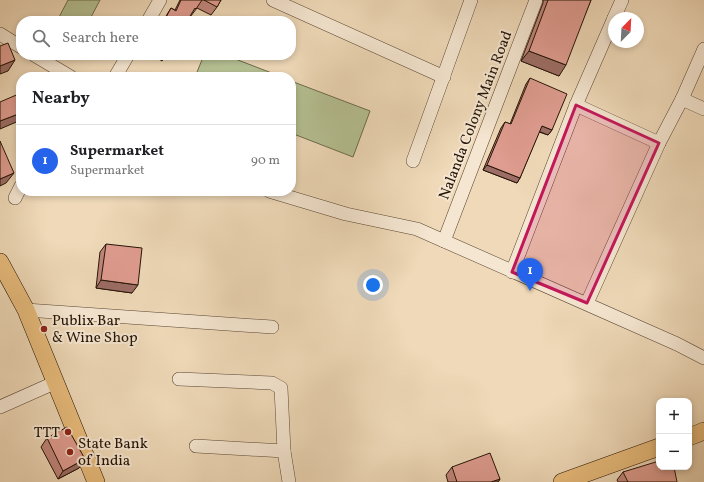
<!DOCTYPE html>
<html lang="en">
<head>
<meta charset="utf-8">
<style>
  :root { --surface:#fff; --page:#f6f6f6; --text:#202124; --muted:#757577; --line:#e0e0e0; --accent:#2563eb }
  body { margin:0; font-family:Vollkorn,serif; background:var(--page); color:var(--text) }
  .controls { position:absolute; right:12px; bottom:12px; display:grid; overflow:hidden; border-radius:8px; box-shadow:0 2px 6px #0003 }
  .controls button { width:36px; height:36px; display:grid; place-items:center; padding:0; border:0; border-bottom:1px solid var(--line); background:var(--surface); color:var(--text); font:20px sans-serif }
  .compass { position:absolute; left:608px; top:12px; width:36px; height:36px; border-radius:50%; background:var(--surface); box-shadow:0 2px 6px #0003; rotate:24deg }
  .you { position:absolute; left:373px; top:285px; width:14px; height:14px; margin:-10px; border:3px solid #fff; border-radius:50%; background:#1a73e8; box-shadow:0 0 0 6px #1a73e833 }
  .badge { display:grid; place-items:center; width:26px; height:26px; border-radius:50%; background:var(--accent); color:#fff; font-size:13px; font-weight:700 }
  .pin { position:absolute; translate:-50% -33px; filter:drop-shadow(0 1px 2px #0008) }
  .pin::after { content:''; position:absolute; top:21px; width:14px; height:12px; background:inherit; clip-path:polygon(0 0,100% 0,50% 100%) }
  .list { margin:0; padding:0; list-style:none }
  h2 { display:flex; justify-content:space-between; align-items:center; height:52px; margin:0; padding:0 16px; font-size:17px }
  h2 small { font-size:13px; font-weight:400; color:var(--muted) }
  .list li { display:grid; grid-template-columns:26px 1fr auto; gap:12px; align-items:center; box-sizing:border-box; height:72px; padding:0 16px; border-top:1px solid var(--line) }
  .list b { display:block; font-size:15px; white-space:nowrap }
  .list p { margin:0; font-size:13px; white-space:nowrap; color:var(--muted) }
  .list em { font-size:13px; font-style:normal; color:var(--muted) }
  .icon { flex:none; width:22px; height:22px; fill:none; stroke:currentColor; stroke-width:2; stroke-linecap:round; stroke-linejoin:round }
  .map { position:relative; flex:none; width:704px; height:482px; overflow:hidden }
  .search { position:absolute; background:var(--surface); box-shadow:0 2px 6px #0003; left:16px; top:16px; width:280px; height:44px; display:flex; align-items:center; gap:10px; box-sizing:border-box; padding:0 14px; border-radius:16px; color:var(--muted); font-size:15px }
  .panel { position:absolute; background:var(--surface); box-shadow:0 2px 6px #0003; left:16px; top:72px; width:280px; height:124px; border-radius:16px }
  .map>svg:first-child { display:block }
  .green { fill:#b5c092; stroke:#6d6a4c }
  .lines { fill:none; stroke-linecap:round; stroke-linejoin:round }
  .minor-casing { stroke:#584532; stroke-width:14 }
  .major-casing { stroke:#251406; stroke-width:18 }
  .minor { stroke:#f5e6d1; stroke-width:13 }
  .major { stroke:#e8bc7c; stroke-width:17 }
  .wall { fill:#c0867c; stroke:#251406 }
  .shaded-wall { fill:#9c6d65; stroke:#251406 }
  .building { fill:#df9c90; stroke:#251406 }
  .marked { fill:#c2185b; fill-opacity:0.2; stroke:#c2185b; stroke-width:3; stroke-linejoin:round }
  .poi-dot { fill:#8f2418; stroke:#f5e6d1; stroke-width:1.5 }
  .labels { text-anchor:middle; stroke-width:4; stroke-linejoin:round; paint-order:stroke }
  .street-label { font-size:15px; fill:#251406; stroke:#f5e6d1 }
  .poi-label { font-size:15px; fill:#251406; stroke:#f5e6d1; text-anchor:start }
</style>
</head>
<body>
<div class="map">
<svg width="704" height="482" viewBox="0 0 704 482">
  <rect width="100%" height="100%" fill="#efd9b8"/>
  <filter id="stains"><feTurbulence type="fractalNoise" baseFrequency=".005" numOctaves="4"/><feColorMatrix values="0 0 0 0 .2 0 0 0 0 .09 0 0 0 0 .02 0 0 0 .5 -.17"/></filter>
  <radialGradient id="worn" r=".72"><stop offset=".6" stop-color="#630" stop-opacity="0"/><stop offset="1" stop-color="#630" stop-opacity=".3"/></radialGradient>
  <g class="green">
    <path d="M68 0H100L89 21H57Z"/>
    <path d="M204 55H225L282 77H195Z"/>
    <path d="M291 81 370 111 353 157 291 133Z"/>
  </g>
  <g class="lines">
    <g class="minor-casing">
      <g id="minor">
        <path d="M273 0 444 77"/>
        <path d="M614 18 622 0"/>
        <path d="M148 21 160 0"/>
        <path d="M0 34 21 47"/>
        <path d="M34 55 71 77"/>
        <path d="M115 77 128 55"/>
        <path d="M682 99 704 109"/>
        <path d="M576 105 659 143"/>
        <path d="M413 161 471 0"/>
        <path d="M269 191 346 214 417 229 677 344 704 358"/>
        <path d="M15 198 21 186"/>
        <path d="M444 241 536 0"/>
        <path d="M512 272 576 105 614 18"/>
        <path d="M587 303 659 143 682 99 704 49"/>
        <path d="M26 310 272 327"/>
        <path d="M179 379 272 383 281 388 284 451 289 482"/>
        <path d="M0 407 54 383"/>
        <path d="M196 446 284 451"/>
      </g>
    </g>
    <g class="major-casing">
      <g id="major">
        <path d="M0 262 26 310 96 482"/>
        <path d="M689 437 704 431"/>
        <path d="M562 482 659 447"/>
      </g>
    </g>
    <use href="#minor" class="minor"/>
    <use href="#major" class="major"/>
  </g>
  <g class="wall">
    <path d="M180 0H221L217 7 211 15 197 8 187 21H163L171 8 175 10Z"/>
    <path d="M543 0H591L559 76 521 61 543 3Z"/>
    <path d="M153 55H166L162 61Z"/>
    <path d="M530 78 552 130 548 135 539 132 520 178 517 183 483 170 501 128 505 122 510 124 526 84Z"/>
    <path d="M106 244 132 293 96 288 100 252Z"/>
    <path d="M47 438 85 459 79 468 58 479 41 447Z"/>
    <path d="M452 467 500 479 498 482H448L446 475Z"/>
    <path d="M623 472 677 482H618L617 480Z"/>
  </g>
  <g class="shaded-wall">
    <path d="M529 51 566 65 559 76 521 61Z"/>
    <path d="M15 60 8 71 0 74V66Z"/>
    <path d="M21 113V120L0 129V121Z"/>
    <path d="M542 126 552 130 548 135 538 131Z"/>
    <path d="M487 165 520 178 517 183 483 170Z"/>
    <path d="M14 173 6 183 0 186V179Z"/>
    <path d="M101 280 138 285 132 293 96 288Z"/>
    <path d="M85 459 79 468 58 479 63 471Z"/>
    <path d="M500 479 498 482H491Z"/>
  </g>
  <g class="building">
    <path d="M181 0H202L196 9 195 8 187 21H164L171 8 176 11Z"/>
    <path d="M204 0H221L217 7Z"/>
    <path d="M548 0H591L566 65 529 51Z"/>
    <path d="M8 43 15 60 0 66V46Z"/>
    <path d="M530 78 567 94 552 130 542 126 520 178 487 165 505 122 511 124Z"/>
    <path d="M21 93V113L0 121V102Z"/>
    <path d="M0 141 14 173 0 179Z"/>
    <path d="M106 244 142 248 138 285 101 280Z"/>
    <path d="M67 427 85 459 63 471 47 438Z"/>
    <path d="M490 453 500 479 491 482H457L452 467Z"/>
    <path d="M659 461V467H674L677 482H628L623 472Z"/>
  </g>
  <path class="marked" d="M576 105 659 143 587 303 512 272Z"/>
  <g class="poi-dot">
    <circle cx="44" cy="329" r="4"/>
    <circle cx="68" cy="432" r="4"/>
    <circle cx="70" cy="452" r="4"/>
  </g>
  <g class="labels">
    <g class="street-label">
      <text transform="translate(475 115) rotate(-69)" y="5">Nalanda Colony Main Road</text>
    </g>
    <g class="poi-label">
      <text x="52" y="325">Publix Bar<tspan x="52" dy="17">&amp; Wine Shop</tspan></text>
      <text x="60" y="437" text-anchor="end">TTT</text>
      <text x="78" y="448">State Bank<tspan x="78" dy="17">of India</tspan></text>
    </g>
  </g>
  <rect width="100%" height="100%" filter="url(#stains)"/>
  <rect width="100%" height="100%" fill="url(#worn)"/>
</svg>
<div class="controls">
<button>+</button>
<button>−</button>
</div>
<svg class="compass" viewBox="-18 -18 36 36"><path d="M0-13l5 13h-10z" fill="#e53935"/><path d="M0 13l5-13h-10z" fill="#757577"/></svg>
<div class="you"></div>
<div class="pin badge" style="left:530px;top:291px">1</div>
<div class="search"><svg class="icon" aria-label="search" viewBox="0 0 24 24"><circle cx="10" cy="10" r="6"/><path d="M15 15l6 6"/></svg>Search here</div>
<section class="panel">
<h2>Nearby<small></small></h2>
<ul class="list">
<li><span class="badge">1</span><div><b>Supermarket</b><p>Supermarket</p></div><em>90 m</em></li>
</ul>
</section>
</div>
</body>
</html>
